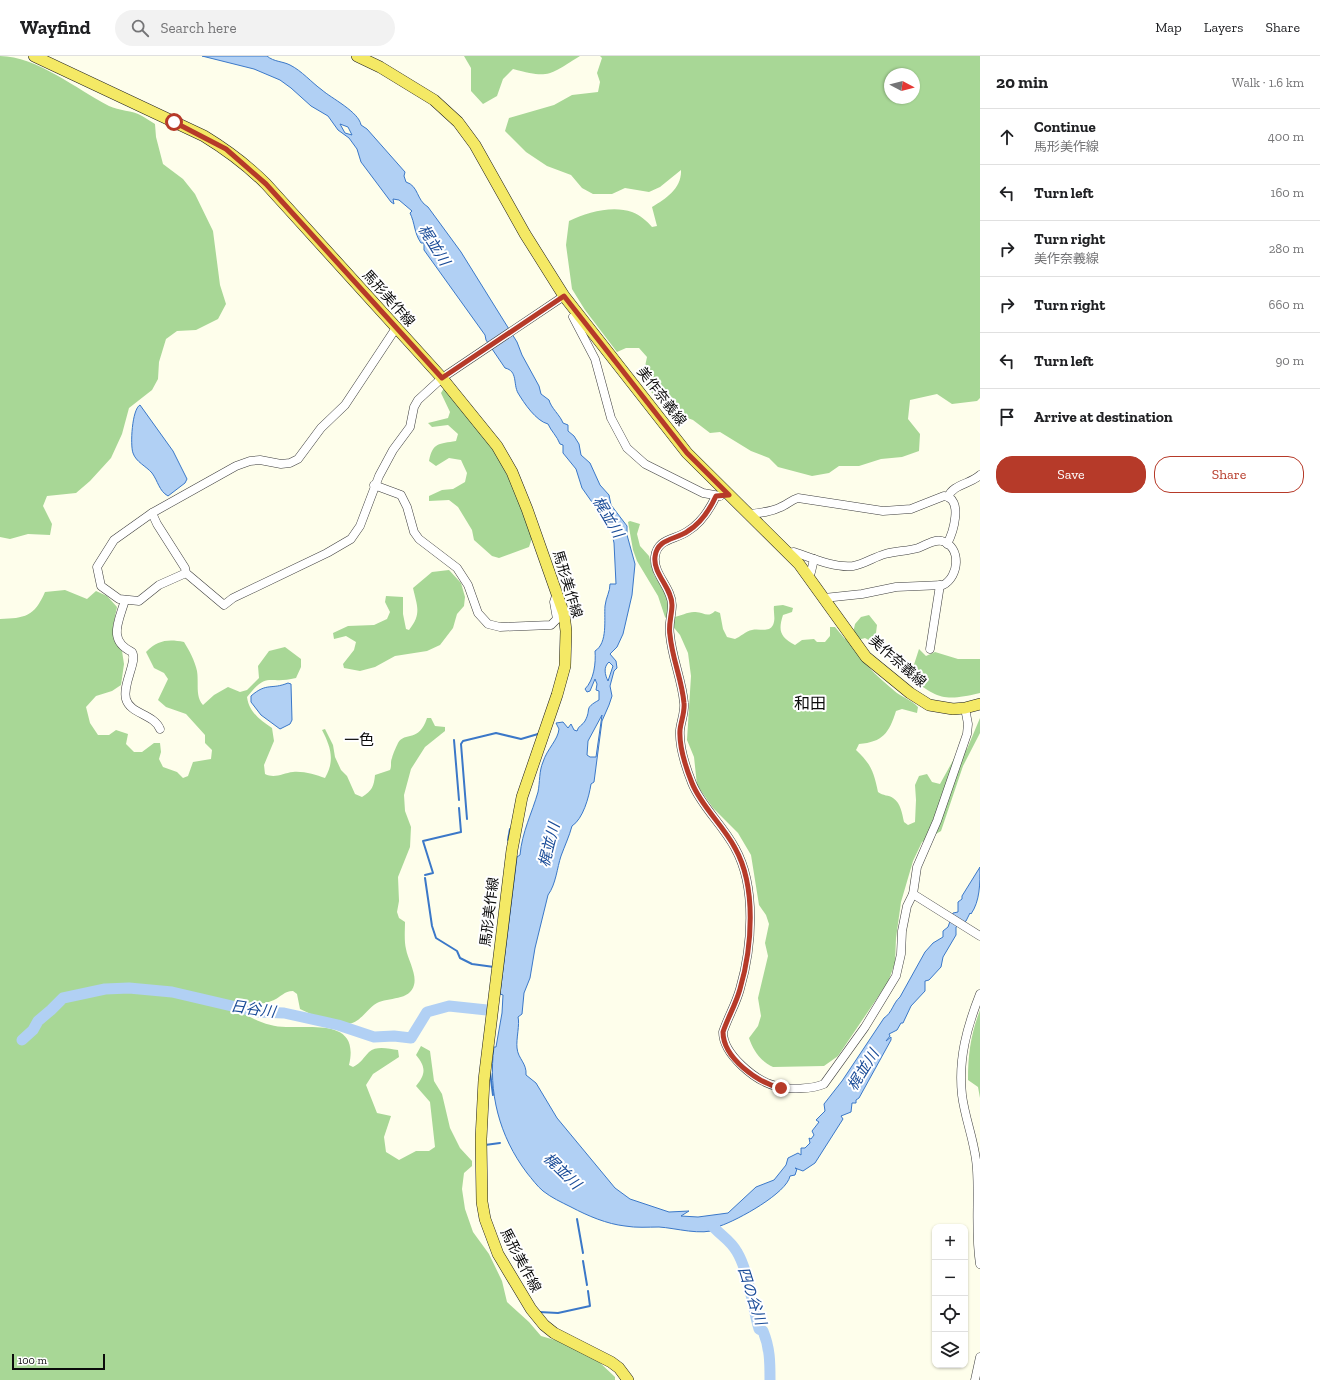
<!DOCTYPE html>
<html lang="en">
<head>
<meta charset="utf-8">
<style>
  :root { --surface:#fff; --page:#f2f2f2; --text:#202124; --muted:#757577; --line:#e0e0e0; --accent:#b63a29 }
  body { margin:0; font-family:"Zilla Slab","Noto Sans JP",serif; background:var(--page); color:var(--text) }
  .controls { position:absolute; right:12px; bottom:12px; display:grid; overflow:hidden; border-radius:8px; box-shadow:0 1px 3px #0004 }
  .controls button { width:36px; height:36px; display:grid; place-items:center; padding:0; border:0; border-bottom:1px solid var(--line); background:var(--surface); color:var(--text); font:20px sans-serif }
  .compass { position:absolute; left:884px; top:12px; width:36px; height:36px; border-radius:50%; background:var(--surface); box-shadow:0 1px 3px #0004; rotate:97deg }
  .scale { position:absolute; left:12px; bottom:10px; width:93px; box-sizing:border-box; padding-left:4px; border:2px solid #0b0b0b; border-top:0; font-size:11px; line-height:14px; white-space:nowrap; color:#0b0b0b; -webkit-text-stroke:3px #fff; paint-order:stroke }
  .stop { position:absolute; width:12px; height:12px; margin:-9px; border:3px solid #b63a29; border-radius:50%; background:#fff }
  .stop.end { background:#b63a29; border-color:#fff; box-shadow:0 1px 4px #0008 }
  .list { margin:0; padding:0; list-style:none }
  h2 { display:flex; justify-content:space-between; align-items:center; height:52px; margin:0; padding:0 16px; font-size:17px }
  h2 small { font-size:13px; font-weight:400; color:var(--muted) }
  .list li { display:grid; grid-template-columns:26px 1fr auto; gap:12px; align-items:center; box-sizing:border-box; height:56px; padding:0 16px; border-top:1px solid var(--line) }
  .list b { display:block; font-size:15px; white-space:nowrap }
  .list p { margin:0; font-size:13px; white-space:nowrap; color:var(--muted) }
  .list em { font-size:13px; font-style:normal; color:var(--muted) }
  .actions { display:flex; gap:8px; padding:12px 16px }
  .actions a { flex:1; padding:9px 0; border:1px solid var(--accent); border-radius:16px; text-align:center; font-size:14px; color:var(--accent) }
  .actions .main { background:var(--accent); color:#fff }
  .icon { flex:none; width:22px; height:22px; fill:none; stroke:currentColor; stroke-width:2; stroke-linecap:round; stroke-linejoin:round }
  .map { position:relative; flex:none; width:980px; height:1324px; overflow:hidden }
  header { display:flex; align-items:center; gap:24px; box-sizing:border-box; height:56px; padding:0 20px; background:var(--surface); border-bottom:1px solid var(--line) }
  header strong { font-size:19px }
  nav { display:flex; gap:22px; margin-inline-start:auto; font-size:14px }
  .search { width:280px; height:36px; background:var(--page); display:flex; align-items:center; gap:10px; box-sizing:border-box; padding:0 14px; border-radius:22px; color:var(--muted); font-size:15px }
  main { display:flex }
  aside { flex:1; background:var(--surface) }
  .map>svg:first-child { display:block }
  .forest { fill:#a8d796; fill-rule:evenodd }
  .water { fill:#b1d0f4; stroke:#3b78c8; fill-rule:evenodd }
  .lines { fill:none; stroke-linecap:round; stroke-linejoin:round }
  .stream { stroke:#3b78c8; stroke-width:2 }
  .river { stroke:#b1d0f4; stroke-width:11 }
  .minor-casing { stroke:#3e3e3e; stroke-width:9 }
  .major-casing { stroke:#1c1c1c; stroke-width:12 }
  .minor { stroke:#fff; stroke-width:8 }
  .major { stroke:#f4e965; stroke-width:11 }
  .route { stroke:#b63a29; stroke-width:5 }
  .labels { text-anchor:middle; stroke-width:4; stroke-linejoin:round; paint-order:stroke }
  .street-label { font-size:14px; fill:#0b0b0b; stroke:#fff }
  .water-label { font-size:15px; font-style:italic; fill:#1a4c98; stroke:#fff }
  .neighbourhood-label { font-size:15px; fill:#0b0b0b; stroke:#fff }
  .quarter-label { font-size:16px; fill:#0b0b0b; stroke:#fff }
</style>
</head>
<body>
<header>
<strong>Wayfind</strong>
<div class="search"><svg class="icon" aria-label="search" viewBox="0 0 24 24"><circle cx="10" cy="10" r="6"/><path d="M15 15l6 6"/></svg>Search here</div>
<nav><a>Map</a><a>Layers</a><a>Share</a></nav>
</header>
<main>
<div class="map">
<svg width="980" height="1324" viewBox="0 0 980 1324">
  <rect width="100%" height="100%" fill="#fefeeb"/>
  <g class="forest">
    <path d="M0 0C36 0 78 34 109 50 119 55 132 54 142 60 146 62 150 65 155 68L156 81 163 108 183 123 195 138 213 175 220 229 226 248 218 263 196 274 177 275 166 283 159 306 158 323 152 334 129 352 122 378 111 402 90 425 76 437 47 440 43 450 52 468 50 479 28 478 10 483 0 481Z"/>
    <path d="M464 0H580C549 19 550 23 513 13L503 23 497 40 483 48 471 35V12Z"/>
    <path d="M600 0H980V342L977 345 952 348 937 338 910 344 908 363 920 378 919 395 902 401 881 403 859 410H839L829 417 812 420 778 411 769 402 751 395 720 376 710 377 693 364 685 361 674 366 646 329 643 320 647 301 639 292H626L617 296 585 254 572 233 566 189 569 165C587 156 613 149 632 156 640 159 647 165 652 171L657 170 652 151C666 143 682 132 681 114L660 131 649 136 625 132 612 138H593L582 132 571 119 547 110 526 96 505 75 509 62 554 49 572 39 598 36 600 26 597 17 602 2ZM890 18H914V42H890Z"/>
    <path d="M444 332 494 393 513 431 532 482 529 491 499 502 492 500 474 484 472 474 458 451 449 444 429 445V440L442 434 453 433 465 426 467 417 461 404 449 402 436 410 429 405C433 386 439 388 456 385L458 378 448 369 432 371 428 367 448 362 450 356 441 337Z"/>
    <path d="M630 465 640 468 637 478 640 490 649 500 654 519 664 535 674 561C681 560 687 556 694 556 703 555 707 563 715 555L720 557 723 573 727 581 735 583C740 581 746 575 752 574 759 572 769 577 773 569 776 562 773 556 774 550L783 549 793 552 792 556 783 559C778 575 780 581 795 589L802 584 814 583 817 586H825L830 580V571H835L845 583 853 577 855 568 861 561 869 559 877 569 875 585 872 586 865 582 858 584 856 595C863 608 885 627 897 637 904 642 911 644 918 651L917 657 902 653 896 655C889 677 883 686 859 688L856 694C871 708 874 716 878 736 883 740 889 739 893 742 901 747 902 758 904 766L908 769 915 766 916 744 915 729 919 720 927 718 932 726 940 728 956 699 967 693 980 662V677L963 710 941 775 922 786 913 805 901 846 896 882 895 907 888 926 838 1000 824 1010 773 1011C761 1006 753 994 749 982L758 970 761 960 758 942 768 900 765 887 769 868 766 859 759 849 751 799 738 777 713 752 697 729 694 701 687 684 691 620 688 597 680 579 665 561 658 540 637 505 633 494 628 466Z"/>
    <path d="M449 514 461 527 465 541 464 550 457 558 453 572 440 589 427 595 395 600 375 611 360 615 344 612 343 608 354 594 356 586 346 580 334 583 333 577 348 570 374 569 387 563 390 556 385 546 386 540 403 541V558L406 573 409 574C422 558 417 550 413 532L432 516Z"/>
    <path d="M65 534 87 543 96 535 107 540 117 551 113 570 114 584 122 595 124 608 121 629 112 635 96 640 86 651 90 667 98 679H109L116 674 128 678 126 688 134 696H142L154 687H160L161 696 159 703 163 711 177 716 183 722 188 720 193 706 211 703 212 694 205 687V679L186 658 166 651 158 644 168 623 164 617 154 612 146 596C158 584 168 583 184 586 189 594 195 605 197 615 199 627 195 640 203 649L214 639 228 631 240 636 247 634 259 622 258 610 269 595 285 591 301 603V611L296 622C268 629 268 614 247 641 249 656 260 664 272 672L274 685 264 709 265 718C275 723 283 717 293 716 304 715 316 719 325 722 335 705 331 691 322 674L325 673 333 689 335 701 341 714 347 720 355 738 362 741C372 735 374 730 375 719L390 714C392 710 390 706 392 702 393 698 396 691 398 687 405 675 419 687 427 662H431L435 670 445 671V675L425 691 411 713 404 739 405 755 411 771 410 791 398 821 399 845 397 856 399 862 405 866C405 874 404 885 406 893 408 904 417 918 414 929 410 945 388 941 377 947 365 954 360 969 344 968 329 967 313 959 300 953L297 938 293 935C284 935 281 941 274 944 264 949 253 948 242 947L237 953C251 963 269 971 286 971 314 972 360 963 349 1009L353 1011C362 1006 363 1002 369 996 377 989 389 993 398 994L399 1001 373 1018 366 1029 377 1057 391 1060 384 1081 386 1096 399 1104 416 1095H429L435 1091 430 1046 416 1030C426 1018 426 1011 416 999L421 990 430 995 434 1025 442 1038 450 1072 460 1092 472 1105V1110L464 1117 462 1133 465 1153 473 1176 489 1198 502 1225 507 1246 529 1266 541 1280 562 1286 596 1303 615 1321V1324H0V563C25 562 34 561 45 536Z"/>
    <path d="M919 593 926 600 935 596 958 603H980V637C946 645 938 644 910 621Z"/>
    <path d="M980 954V1042L978 1031 968 1024C968 997 971 978 980 954Z"/>
  </g>
  <g class="water">
    <path d="M202 0H267C274 6 282 5 290 9 302 15 311 26 322 34 331 42 359 56 361 69L367 73 405 116 404 120 406 126C419 130 416 144 428 151L461 196 517 286 522 299 539 330 541 338 549 344C551 352 560 359 563 367L568 369V375L574 380 579 388 581 399 590 407 600 429 609 439 611 449 627 470V479L635 508 632 539 623 578 617 591 610 598 616 605 617 612 614 615 610 630 612 640 609 649 602 665 594 726 591 728C589 741 583 763 572 770 569 781 565 789 561 800 557 812 556 828 548 839L535 892 530 922 524 937 522 958 518 961C520 968 516 983 517 992 518 1003 527 1007 526 1019L536 1027 557 1062 615 1132 630 1143 669 1156 689 1155 681 1160 698 1161 728 1157 756 1131 774 1124 786 1109 788 1102 798 1097 801 1099V1092H805L810 1087 809 1082 811 1083 814 1079 812 1075 819 1066 816 1064 825 1055 824 1048 842 1025 884 962C892 957 893 947 900 941L925 896 933 887 943 881V875L948 871 953 857 958 856V846L962 843V840L980 811C980 828 980 845 971 858L970 857 966 865 956 871V879L943 901 941 911 929 924 925 925V935L911 950 903 967H901L897 974 889 978 890 980 886 985 891 981V984L859 1042 856 1044V1047H852L851 1056 841 1060 843 1063 815 1107 803 1115 795 1112 797 1113 795 1119 790 1120C787 1137 738 1164 720 1170L718 1173C701 1180 676 1172 659 1171 648 1171 636 1172 625 1170 607 1168 588 1160 571 1151 561 1146 552 1142 543 1135 537 1130 532 1123 527 1117 499 1080 488 1036 494 991H496L502 957 503 939 500 938 517 801 520 799C522 776 532 757 538 736 540 726 539 715 543 706 547 693 558 684 559 673L556 667 563 666 568 672 571 668 574 674 577 675C578 670 583 669 585 665 592 652 583 653 599 644V635L596 634 597 628 595 623 590 635 587 636 585 633C594 624 596 607 595 595 608 587 604 563 605 550 606 541 610 536 610 528H616L614 487 611 473 582 432 576 413 563 397V389L560 388C557 380 551 375 548 368 536 365 524 347 518 337 513 328 518 315 505 312L486 284 485 279 424 194V187H421C414 177 415 167 410 157L412 155 399 144 393 143 394 148 391 146 361 106 357 93 349 82 338 74 328 60 311 50 291 32 280 24 254 13ZM340 68 348 71 352 79 345 77ZM609 606 613 610 608 625C605 619 603 611 609 606ZM602 659 596 701H590L587 699 588 685Z"/>
    <path d="M140 349 173 395 187 423 185 427 168 440C159 435 158 425 152 417 146 410 136 406 133 397 130 389 132 353 140 349Z"/>
    <path d="M288 627 291 628 292 664 290 668 280 673 261 659 251 646V640C267 626 271 634 288 627Z"/>
  </g>
  <g class="lines">
    <g class="stream">
      <path d="M454 684 459 744"/>
      <path d="M467 763 461 688 463 685 496 677 521 683 538 678"/>
      <path d="M508 784 510 773"/>
      <path d="M425 819 433 817 423 785 461 776 459 752"/>
      <path d="M425 822 432 870 436 882 457 895 460 902 472 908 494 911"/>
      <path d="M487 858 494 853 492 846"/>
      <path d="M490 1016 493 1039"/>
      <path d="M485 1089 500 1087"/>
      <path d="M577 1163 583 1197"/>
      <path d="M583 1205 587 1229"/>
      <path d="M539 1256 558 1257 590 1250 588 1235"/>
    </g>
    <g class="river">
      <path d="M22 984 33 974 38 965 51 954 63 942 105 933 129 932 172 936 258 956 284 957 338 969 374 981 394 980 411 982 427 956 449 950 487 954"/>
      <path d="M710 1167C718 1178 730 1183 737 1196 749 1216 752 1250 759 1273L763 1275C770 1292 770 1306 770 1324"/>
    </g>
    <g class="minor-casing">
      <g id="minor">
        <path d="M578 258 573 261 595 303 611 362 627 392 645 408 703 437 720 440"/>
        <path d="M396 272 345 349 321 372 298 403 290 407 281 408 260 404 250 405 236 410 152 457 157 468 185 512 186 517 224 549 233 542 327 497 351 483 360 470 379 420 393 394 410 371 414 351 418 344 442 322 564 240"/>
        <path d="M374 429 401 439 407 451 414 476 419 483 457 512 468 529 478 557 488 568 500 571 551 569 557 563 554 546 557 537"/>
        <path d="M716 440C710 453 701 467 688 475 676 484 657 482 655 501 653 518 672 532 672 549 672 559 668 569 670 579 672 602 682 624 684 647 685 656 681 665 680 674 679 689 686 712 692 727 701 750 723 769 735 792 757 831 752 892 740 933 736 948 728 961 723 976 723 998 755 1025 776 1030 789 1034 813 1033 824 1028L865 971 896 920 901 898 902 875 907 850 913 838 917 811 937 765 967 678 968 668 965 652"/>
        <path d="M948 441C953 428 971 428 980 419"/>
        <path d="M152 457 114 484 97 511 101 530 119 543 139 545 159 529 186 517"/>
        <path d="M749 458C760 457 771 456 781 451 788 448 791 444 798 442L883 455 911 453 944 440C964 442 953 477 947 488"/>
        <path d="M788 497 794 496C812 502 834 512 853 510 865 508 874 501 885 498 896 495 908 495 918 492 926 489 934 483 942 485 962 491 959 521 943 529L896 531 862 538 824 542"/>
        <path d="M807 519 811 516 814 503"/>
        <path d="M125 544C119 565 107 584 132 596 138 605 122 628 126 643 130 658 154 658 160 673"/>
        <path d="M930 593 940 529"/>
        <path d="M913 838 980 880"/>
        <path d="M980 938C967 971 958 1003 962 1039 965 1064 976 1088 977 1114 979 1145 975 1177 980 1208"/>
        <path d="M975 1324 980 1301"/>
      </g>
    </g>
    <g class="major-casing">
      <g id="major">
        <path d="M34 0 204 80C227 94 247 109 266 128L442 322 497 390 512 416 527 453 564 558 566 575 565 610 557 639 522 741 512 794 484 1024 481 1083 482 1146 485 1163 498 1198 531 1253 544 1269 554 1277 611 1306 619 1312 628 1324"/>
        <path d="M357 0 380 11 434 44 458 66 475 89 525 178 564 240 687 397 799 508 866 601 910 637 929 649 953 653 965 652 980 648"/>
      </g>
    </g>
    <use href="#minor" class="minor"/>
    <use href="#major" class="major"/>
  </g>
  <g class="lines">
    <path class="route" d="M174 66 226 93 266 128 442 322 564 240 687 397 729 439 716 440C710 453 701 467 688 475 676 484 657 482 655 501 653 518 672 532 672 549 672 559 668 569 670 579 672 602 682 624 684 647 685 656 681 665 680 674 679 690 686 712 692 727 701 750 723 769 735 792 757 831 752 892 740 933 736 948 728 961 723 976 723 1002 758 1027 781 1032"/>
  </g>
  <g class="labels">
    <g class="street-label">
      <text transform="translate(389 242) rotate(48)" y="5">馬形美作線</text>
      <text transform="translate(662 340) rotate(52)" y="5">美作奈義線</text>
      <text transform="translate(568 528) rotate(73)" y="5">馬形美作線</text>
      <text transform="translate(898 605) rotate(41)" y="5">美作奈義線</text>
      <text transform="translate(489 856) rotate(-83)" y="5">馬形美作線</text>
      <text transform="translate(521 1204) rotate(62)" y="5">馬形美作線</text>
    </g>
    <g class="water-label">
      <text transform="translate(434 189) rotate(58)" y="5">梶並川</text>
      <text transform="translate(608 461) rotate(59)" y="5">梶並川</text>
      <text transform="translate(549 789) rotate(-76)" y="5">梶並川</text>
      <text transform="translate(253 953) rotate(8)" y="5">日谷川</text>
      <text transform="translate(863 1014) rotate(-58)" y="5">梶並川</text>
      <text transform="translate(562 1115) rotate(44)" y="5">梶並川</text>
      <text transform="translate(752 1240) rotate(72)" y="5">四の谷川</text>
    </g>
    <g class="neighbourhood-label">
      <text x="359" y="689">一色</text>
    </g>
    <g class="quarter-label">
      <text x="810" y="653">和田</text>
    </g>
  </g>
</svg>
<div class="controls">
<button>+</button>
<button>−</button>
<button><svg class="icon" aria-label="locate" viewBox="0 0 24 24"><circle cx="12" cy="12" r="6"/><path d="M12 2v4M12 18v4M2 12h4M18 12h4"/></svg></button>
<button><svg class="icon" aria-label="layers" viewBox="0 0 24 24"><path d="M12 4l9 5-9 5-9-5zM3 14l9 5 9-5"/></svg></button>
</div>
<svg class="compass" viewBox="-18 -18 36 36"><path d="M0-13l5 13h-10z" fill="#e53935"/><path d="M0 13l5-13h-10z" fill="#757577"/></svg>
<div class="scale">100 m</div>
<div class="stop" style="left:174px;top:66px"></div>
<div class="stop end" style="left:781px;top:1032px"></div>
</div>
<aside>
<h2>20 min<small>Walk · 1.6 km</small></h2>
<ul class="list">
<li><svg class="icon" aria-label="ahead" viewBox="0 0 24 24"><path d="M12 20V5M6 11l6-6 6 6"/></svg><div><b>Continue</b><p>馬形美作線</p></div><em>400 m</em></li>
<li><svg class="icon" aria-label="left" viewBox="0 0 24 24"><path d="M17 20v-9H6M10 6l-5 5 5 5"/></svg><div><b>Turn left</b></div><em>160 m</em></li>
<li><svg class="icon" aria-label="right" viewBox="0 0 24 24"><path d="M7 20v-9h11M14 6l5 5-5 5"/></svg><div><b>Turn right</b><p>美作奈義線</p></div><em>280 m</em></li>
<li><svg class="icon" aria-label="right" viewBox="0 0 24 24"><path d="M7 20v-9h11M14 6l5 5-5 5"/></svg><div><b>Turn right</b></div><em>660 m</em></li>
<li><svg class="icon" aria-label="left" viewBox="0 0 24 24"><path d="M17 20v-9H6M10 6l-5 5 5 5"/></svg><div><b>Turn left</b></div><em>90 m</em></li>
<li><svg class="icon" aria-label="arrive" viewBox="0 0 24 24"><path d="M6 21V4h12l-3 4 3 4H6"/></svg><div><b>Arrive at destination</b></div></li>
</ul>
<div class="actions"><a class="main">Save</a><a>Share</a></div>
</aside>
</main>
</body>
</html>
